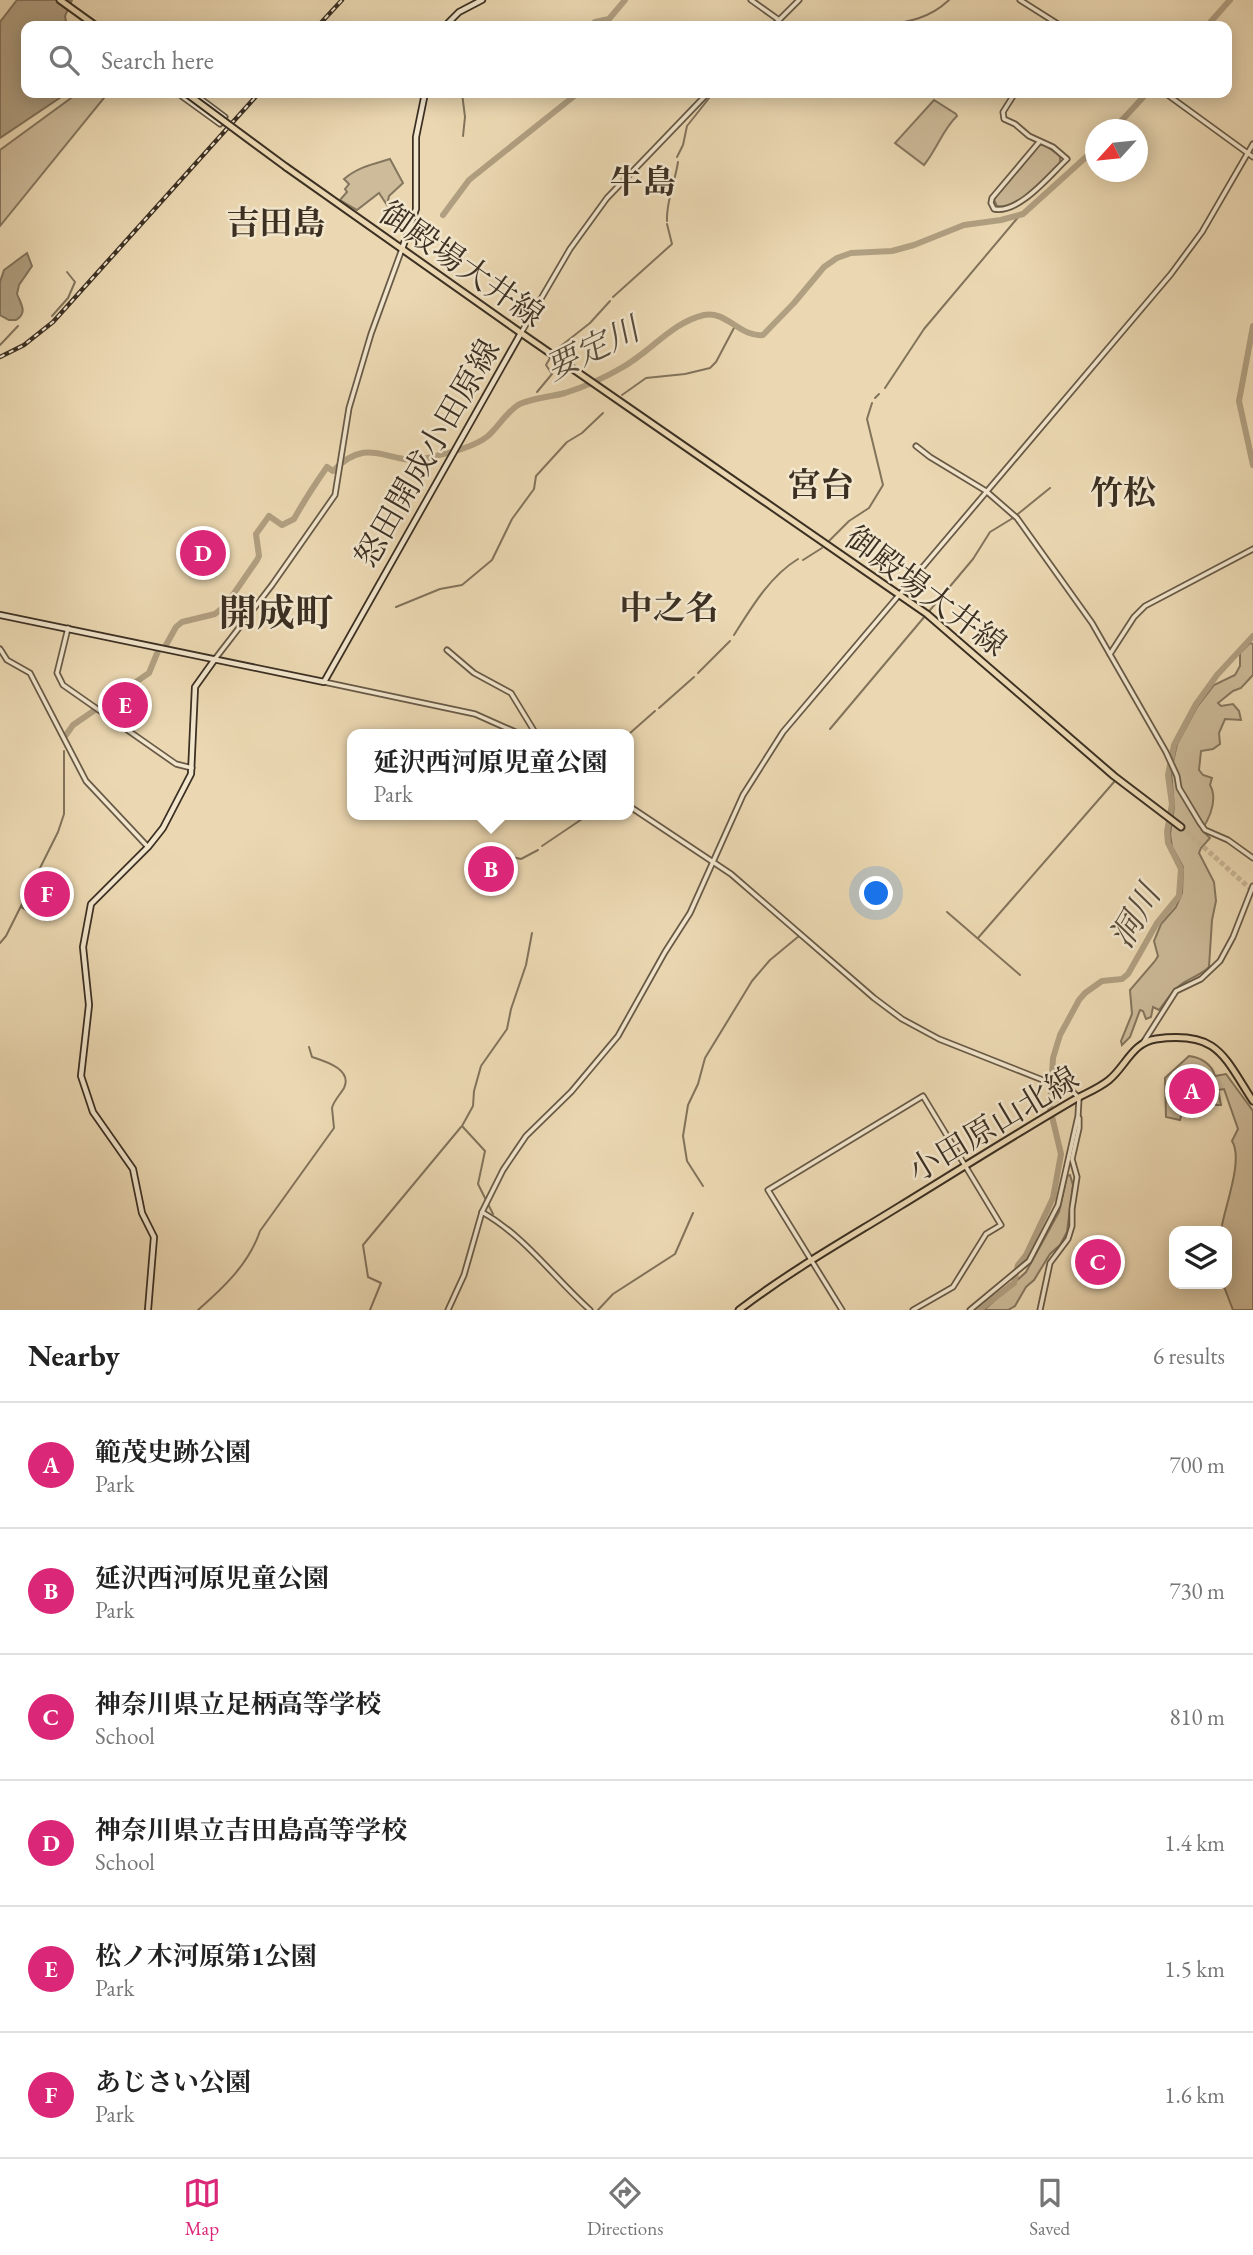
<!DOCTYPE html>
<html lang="en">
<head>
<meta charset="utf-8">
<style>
  :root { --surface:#fff; --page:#f2f2f2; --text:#222; --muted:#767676; --line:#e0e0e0; --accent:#db2777 }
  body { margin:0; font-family:"EB Garamond","Noto Serif JP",serif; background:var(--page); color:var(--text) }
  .controls { position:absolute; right:21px; bottom:21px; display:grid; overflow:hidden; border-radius:14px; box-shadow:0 4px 18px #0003 }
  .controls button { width:63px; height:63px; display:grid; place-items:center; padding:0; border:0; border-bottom:2px solid var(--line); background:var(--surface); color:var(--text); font:35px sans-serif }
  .compass { position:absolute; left:1085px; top:119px; width:63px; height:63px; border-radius:50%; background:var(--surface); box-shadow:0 4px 18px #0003; rotate:243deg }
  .you { position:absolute; left:877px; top:894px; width:24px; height:24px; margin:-18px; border:5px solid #fff; border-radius:50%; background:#1a73e8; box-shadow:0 0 0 10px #1a73e833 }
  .badge { display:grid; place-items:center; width:46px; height:46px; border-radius:50%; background:var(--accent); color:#fff; font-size:23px; font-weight:700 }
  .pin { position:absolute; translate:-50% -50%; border:4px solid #fff; box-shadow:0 2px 7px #0006 }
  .popup { position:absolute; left:347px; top:729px; width:287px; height:91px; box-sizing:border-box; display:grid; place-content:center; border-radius:14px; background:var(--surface); filter:drop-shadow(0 2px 5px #0005); font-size:23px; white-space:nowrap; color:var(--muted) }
  .popup b { font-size:26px; color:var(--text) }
  .popup::after { content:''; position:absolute; left:50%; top:100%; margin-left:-14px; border:14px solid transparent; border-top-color:var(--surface) }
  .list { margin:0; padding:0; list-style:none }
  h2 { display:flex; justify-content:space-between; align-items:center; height:91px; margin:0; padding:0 28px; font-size:30px }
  h2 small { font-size:23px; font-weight:400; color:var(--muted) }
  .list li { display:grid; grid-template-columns:46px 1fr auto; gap:21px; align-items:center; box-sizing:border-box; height:126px; padding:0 28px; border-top:2px solid var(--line) }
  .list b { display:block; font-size:26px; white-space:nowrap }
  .list p { margin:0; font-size:23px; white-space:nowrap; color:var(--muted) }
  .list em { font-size:23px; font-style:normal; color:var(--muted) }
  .icon { flex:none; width:38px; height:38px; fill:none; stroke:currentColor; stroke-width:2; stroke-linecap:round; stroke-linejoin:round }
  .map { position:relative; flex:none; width:1253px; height:1310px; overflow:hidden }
  .search { position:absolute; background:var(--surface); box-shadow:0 4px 18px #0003; left:21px; right:21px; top:21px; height:77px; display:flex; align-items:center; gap:18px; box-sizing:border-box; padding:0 24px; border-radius:14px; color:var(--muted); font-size:26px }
  .sheet { height:847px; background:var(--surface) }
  nav { display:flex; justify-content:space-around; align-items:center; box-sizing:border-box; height:98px; border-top:2px solid var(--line); background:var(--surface); font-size:19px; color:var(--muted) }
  nav a { display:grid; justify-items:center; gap:4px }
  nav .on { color:var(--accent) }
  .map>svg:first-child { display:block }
  .green { fill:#cdbb9a; stroke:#84765e; stroke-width:2 }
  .water { fill:#b09f81; stroke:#82735b; stroke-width:2 }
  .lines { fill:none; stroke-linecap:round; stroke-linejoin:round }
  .stream { stroke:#82735b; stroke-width:2 }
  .river { stroke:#b09f81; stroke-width:6 }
  .primary-tunnel { stroke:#c8b695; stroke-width:5; stroke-dasharray:5 2.5; stroke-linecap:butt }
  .tertiary-casing { stroke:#685a47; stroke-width:7 }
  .secondary-casing { stroke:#3c3023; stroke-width:8 }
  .primary-casing { stroke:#3c3023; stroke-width:9 }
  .tertiary { stroke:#f2e6cd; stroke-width:3.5 }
  .secondary { stroke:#f2e6cd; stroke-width:4.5 }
  .primary { stroke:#ebd8b2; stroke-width:5 }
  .rail-casing { stroke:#3c3023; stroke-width:4.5 }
  .rail { stroke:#f2e6cd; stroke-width:2; stroke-dasharray:5; stroke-linecap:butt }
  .primary-bridge-casing { stroke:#3c3023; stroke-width:9; stroke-linecap:butt }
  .primary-bridge { stroke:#ebd8b2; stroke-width:5 }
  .labels { text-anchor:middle; stroke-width:5; stroke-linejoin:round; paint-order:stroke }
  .street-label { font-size:32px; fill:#3c3023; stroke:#f2e6cd }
  .neighbourhood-label { font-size:33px; font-weight:bold; fill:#3c3023; stroke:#f2e6cd }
  .water-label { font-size:33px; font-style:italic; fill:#594c3a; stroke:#f2e6cd }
  .district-label { font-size:38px; font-weight:bold; fill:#3c3023; stroke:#f2e6cd }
</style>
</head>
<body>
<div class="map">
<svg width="1253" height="1310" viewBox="0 0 1253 1310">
  <rect width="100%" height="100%" fill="#ebd8b2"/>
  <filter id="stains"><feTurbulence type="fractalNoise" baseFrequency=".00286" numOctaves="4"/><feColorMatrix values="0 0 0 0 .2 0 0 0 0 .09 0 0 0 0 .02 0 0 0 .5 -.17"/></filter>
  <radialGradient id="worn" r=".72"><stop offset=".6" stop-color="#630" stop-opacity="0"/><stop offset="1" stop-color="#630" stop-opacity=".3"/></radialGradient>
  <g class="green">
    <path d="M78 93H108L0 226V150Z"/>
    <path d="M934 100 956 114 957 116C943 129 937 149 924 165L895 143Z"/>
    <path d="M1039 145H1045L1060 156V163C1045 178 1020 211 997 206L994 200 996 196Z"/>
    <path d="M390 159 403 183 389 196 387 205 379 193 357 210 340 200 347 192 345 189 349 184 344 179C358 167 373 164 390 159Z"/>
    <path d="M1250 643 1253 644V675L1241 688 1233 691 1218 703 1221 706 1233 704 1239 711 1241 720 1225 719 1219 733 1220 744 1213 749 1201 751 1199 770 1203 775 1212 778 1210 785C1218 799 1210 817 1202 830L1210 838 1201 848 1199 853 1214 882 1216 901 1212 920 1209 967C1201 975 1192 977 1183 983 1172 990 1167 1000 1159 1010L1153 1007 1151 1017 1146 1019 1143 1011 1140 1010 1130 1037 1122 1045 1121 1041 1132 1014 1130 990 1155 961 1158 956 1154 941 1161 924 1176 907 1182 893 1183 867 1172 847 1170 834 1174 807 1171 771 1177 744 1197 707 1214 685 1235 675 1240 666V653Z"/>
    <path d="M130 692 143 700 126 726 103 710Z"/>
    <path d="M500 858 495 881 474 859 475 858Z"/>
    <path d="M54 873 63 878 67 898 38 916 21 907 31 887 34 885 47 889Z"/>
    <path d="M1189 1056C1200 1057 1212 1064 1215 1076L1226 1074 1253 1111V1310H1233L1223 1284H1227V1231H1221C1224 1208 1244 1160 1232 1141L1238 1129 1224 1089 1218 1090 1221 1105H1184L1180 1120 1166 1117 1165 1078Z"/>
    <path d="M1070 1175 1073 1185 1067 1232 1060 1245 1050 1254 1034 1280 1026 1287 1015 1306 1008 1310H984L1026 1272 1059 1212 1067 1176Z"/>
  </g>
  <g class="water">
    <path d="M17 0H72L65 16 67 26H26V93H67L0 138V22Z"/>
    <path d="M27 253 32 266 19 285 17 294C21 304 28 313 16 320H9L0 315V282L4 270Z"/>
  </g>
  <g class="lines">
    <g class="stream">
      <path d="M568 26 595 22"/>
      <path d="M847 26 857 24 879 26"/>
      <path d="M881 26C908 22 929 19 949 0"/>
      <path d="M462 93 465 117 463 136"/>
      <path d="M677 157 683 145 687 126 710 97"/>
      <path d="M667 221C666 202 675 182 678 162"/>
      <path d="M613 297 672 244 667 224"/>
      <path d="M52 316 68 298 75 282 67 272"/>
      <path d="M0 345 18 326"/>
      <path d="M557 349 590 323 610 301"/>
      <path d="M885 388 924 329 1020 215"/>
      <path d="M537 392 552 374 546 365 550 358"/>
      <path d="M622 395 646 378 685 374 710 368 716 362 735 326"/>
      <path d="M875 398 879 394"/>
      <path d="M532 401 534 398"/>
      <path d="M829 541 849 521 869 508 883 485 867 419 872 403"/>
      <path d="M803 560 822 548"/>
      <path d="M396 607 440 589 462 585 492 560 512 519 534 489 536 476 567 442 582 433 603 413"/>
      <path d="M734 635C751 608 770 576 798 559"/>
      <path d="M698 673 730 641"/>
      <path d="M659 708 694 677"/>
      <path d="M830 729 973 559 990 532 1013 518 1050 488"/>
      <path d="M629 734 655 711"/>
      <path d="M542 846 588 815"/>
      <path d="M507 856 521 859 538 850"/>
      <path d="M496 880 502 858"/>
      <path d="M486 893 493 884"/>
      <path d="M947 912 1020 975"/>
      <path d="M978 938 1114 782"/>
      <path d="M0 943 6 936 58 832 64 814V751"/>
      <path d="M703 1186 687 1161 683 1136 688 1105 698 1084 705 1058 752 981 770 960 799 936"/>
      <path d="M493 1214 478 1184 485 1151 462 1126 473 1106 474 1091 481 1066 507 1029 511 1009 526 965 532 933"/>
      <path d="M198 1310C223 1288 249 1264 260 1231L334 1128 332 1108C334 1100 340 1095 344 1088 353 1069 324 1061 312 1057L309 1047"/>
      <path d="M370 1310 381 1283 368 1277 363 1245 461 1127"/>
      <path d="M598 1310 613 1294 675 1254 693 1213"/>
    </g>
    <g class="river">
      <path d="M597 26 595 22 609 19 625 0"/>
      <path d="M1207 26 1230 0"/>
      <path d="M1113 130 1147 93"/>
      <path d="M443 215 469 180 578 93"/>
      <path d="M1253 326 1239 401 1253 465"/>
      <path d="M166 645 176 627 182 622 215 614 226 605 257 560 259 556 256 534 269 516 282 525 294 519C304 501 315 484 327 467L333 471C371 432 389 468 428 458 447 453 473 448 488 436 498 427 507 412 518 405 531 398 551 397 565 393 584 387 606 377 623 367 651 351 673 322 704 315 726 310 741 338 763 335L794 303 824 267 837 258 851 253 892 251 914 245 964 225 1001 220 1023 214 1096 148"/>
      <path d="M66 735 73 725 149 673 158 651"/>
      <path d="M979 1310 1014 1283 1018 1265 1026 1255 1053 1198 1061 1154 1050 1108 1053 1058 1060 1035 1079 1000 1085 993 1102 981 1122 979 1128 974 1157 923 1179 896 1181 869 1168 843 1167 832 1172 804 1168 775 1174 745 1196 704 1217 675 1253 636"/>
    </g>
    <path class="primary-tunnel" d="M1181 827 1253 891"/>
    <g class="tertiary-casing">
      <g id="tertiary">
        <path d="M751 0 779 20"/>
        <path d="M1020 0 1061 26"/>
        <path d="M773 26 799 0"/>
        <path d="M1015 93 1003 112 1004 119 1015 124 1029 136 1053 147 1067 159C1050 175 1019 214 994 209L991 203 992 198 1040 141"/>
        <path d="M1165 93 1253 157"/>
        <path d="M180 95 220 124 225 117 193 93"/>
        <path d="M521 333 570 249 607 198 708 93"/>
        <path d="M916 446 930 457 986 491 1017 518 1092 623 1166 752 1177 776 1179 788 1200 823 1205 830 1228 840 1253 858"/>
        <path d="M68 628 57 673 63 685 176 764 192 768"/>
        <path d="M0 649 7 660 30 673 86 781 148 847"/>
        <path d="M447 650 474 673 511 693 536 734"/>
        <path d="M1110 654 1134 617 1145 606 1253 549"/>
        <path d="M215 659 272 585 335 495 349 408 371 334 402 249"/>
        <path d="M324 682 475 714 520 734"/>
        <path d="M629 806 731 874 874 998 902 1019 939 1039 1073 1092 1079 1098 1078 1116 1058 1205 1029 1261 970 1310"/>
        <path d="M1143 1043 1176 991 1201 979 1220 961 1233 937 1253 886"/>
        <path d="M482 1212C526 1237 553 1277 590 1310"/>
        <path d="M448 1310 464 1275 482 1212 503 1170 526 1136 571 1092 618 1036 665 952 690 913 743 795 783 732 1171 274 1202 232 1253 144"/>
        <path d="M842 1310 768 1190 923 1096 1001 1225 986 1234 953 1287 913 1310"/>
        <path d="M1040 1310 1050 1263 1068 1239 1072 1226V1209L1077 1177 1072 1159 1079 1128V1118"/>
      </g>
    </g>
    <g class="secondary-casing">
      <g id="secondary">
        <path d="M445 26 459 12 482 0"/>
        <path d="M402 249 416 209V137L425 93"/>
        <path d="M0 615 324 682 521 333"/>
        <path d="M148 1310 154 1237 142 1213 133 1169 93 1112 81 1076 89 1005 83 947 91 904 148 847 163 828 191 774 195 687 215 659"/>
      </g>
    </g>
    <g class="primary-casing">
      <g id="primary">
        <path d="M60 0 96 26"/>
        <path d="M286 167 521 333 927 614 1114 776 1181 827"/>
        <path d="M739 1310C790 1271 845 1240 900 1206 957 1171 1014 1135 1072 1101 1084 1094 1098 1089 1109 1080 1125 1067 1133 1042 1156 1039 1218 1031 1223 1055 1253 1101"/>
      </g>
    </g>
    <use href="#tertiary" class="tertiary"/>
    <use href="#secondary" class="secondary"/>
    <use href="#primary" class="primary"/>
    <g class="rail-casing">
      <g id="rail">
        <path d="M318 26 342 0"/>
        <path d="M0 357 24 345 53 322 259 93"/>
      </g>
    </g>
    <use href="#rail" class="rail"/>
    <g class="primary-bridge-casing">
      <path id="primary-bridge" d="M186 93 286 167"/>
    </g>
    <use href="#primary-bridge" class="primary-bridge"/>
  </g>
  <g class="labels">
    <g class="street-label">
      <text transform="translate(462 264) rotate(35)" y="11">御殿場大井線</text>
      <text transform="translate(427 453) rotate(-60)" y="11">怒田開成小田原線</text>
      <text transform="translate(926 591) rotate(37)" y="11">御殿場大井線</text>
      <text transform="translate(993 1124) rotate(-31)" y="11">小田原山北線</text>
    </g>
    <g class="neighbourhood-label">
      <text x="643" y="193">牛島</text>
      <text x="276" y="234">吉田島</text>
      <text x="821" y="496">宮台</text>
      <text x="1123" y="504">竹松</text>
      <text x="669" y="619">中之名</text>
    </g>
    <g class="water-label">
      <text transform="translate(592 348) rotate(-26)" y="12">要定川</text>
      <text transform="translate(1134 916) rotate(-60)" y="12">洞川</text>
    </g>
    <g class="district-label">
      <text x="276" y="626">開成町</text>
    </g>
  </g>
  <rect width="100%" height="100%" filter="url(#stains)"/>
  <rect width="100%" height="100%" fill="url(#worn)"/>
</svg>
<div class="controls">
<button><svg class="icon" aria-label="layers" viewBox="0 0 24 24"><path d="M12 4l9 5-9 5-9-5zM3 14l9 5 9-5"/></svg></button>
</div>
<svg class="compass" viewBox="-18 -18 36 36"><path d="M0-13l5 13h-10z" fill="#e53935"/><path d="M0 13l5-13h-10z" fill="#767676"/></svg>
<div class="you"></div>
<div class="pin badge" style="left:1192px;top:1091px">A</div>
<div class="pin badge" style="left:491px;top:869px">B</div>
<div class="popup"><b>延沢西河原児童公園</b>Park</div>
<div class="pin badge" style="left:1098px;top:1262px">C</div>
<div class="pin badge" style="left:203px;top:553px">D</div>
<div class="pin badge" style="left:125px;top:705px">E</div>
<div class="pin badge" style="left:47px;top:894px">F</div>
<div class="search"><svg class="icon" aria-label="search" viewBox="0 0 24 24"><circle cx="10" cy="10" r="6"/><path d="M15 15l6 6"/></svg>Search here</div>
</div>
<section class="sheet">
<h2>Nearby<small>6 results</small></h2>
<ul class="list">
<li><span class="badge">A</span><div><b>範茂史跡公園</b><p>Park</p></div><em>700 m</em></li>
<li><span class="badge">B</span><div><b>延沢西河原児童公園</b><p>Park</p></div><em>730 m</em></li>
<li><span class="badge">C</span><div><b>神奈川県立足柄高等学校</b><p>School</p></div><em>810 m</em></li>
<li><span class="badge">D</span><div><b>神奈川県立吉田島高等学校</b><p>School</p></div><em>1.4 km</em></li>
<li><span class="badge">E</span><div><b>松ノ木河原第1公園</b><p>Park</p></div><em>1.5 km</em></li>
<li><span class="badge">F</span><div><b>あじさい公園</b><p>Park</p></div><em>1.6 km</em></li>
</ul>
</section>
<nav>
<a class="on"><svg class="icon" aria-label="map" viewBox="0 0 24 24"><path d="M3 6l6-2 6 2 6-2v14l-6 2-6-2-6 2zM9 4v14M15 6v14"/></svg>Map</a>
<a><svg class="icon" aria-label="directions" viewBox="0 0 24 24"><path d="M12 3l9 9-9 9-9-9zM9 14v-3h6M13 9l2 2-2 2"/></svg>Directions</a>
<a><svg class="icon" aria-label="saved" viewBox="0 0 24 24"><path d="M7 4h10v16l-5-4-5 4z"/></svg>Saved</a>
</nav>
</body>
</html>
